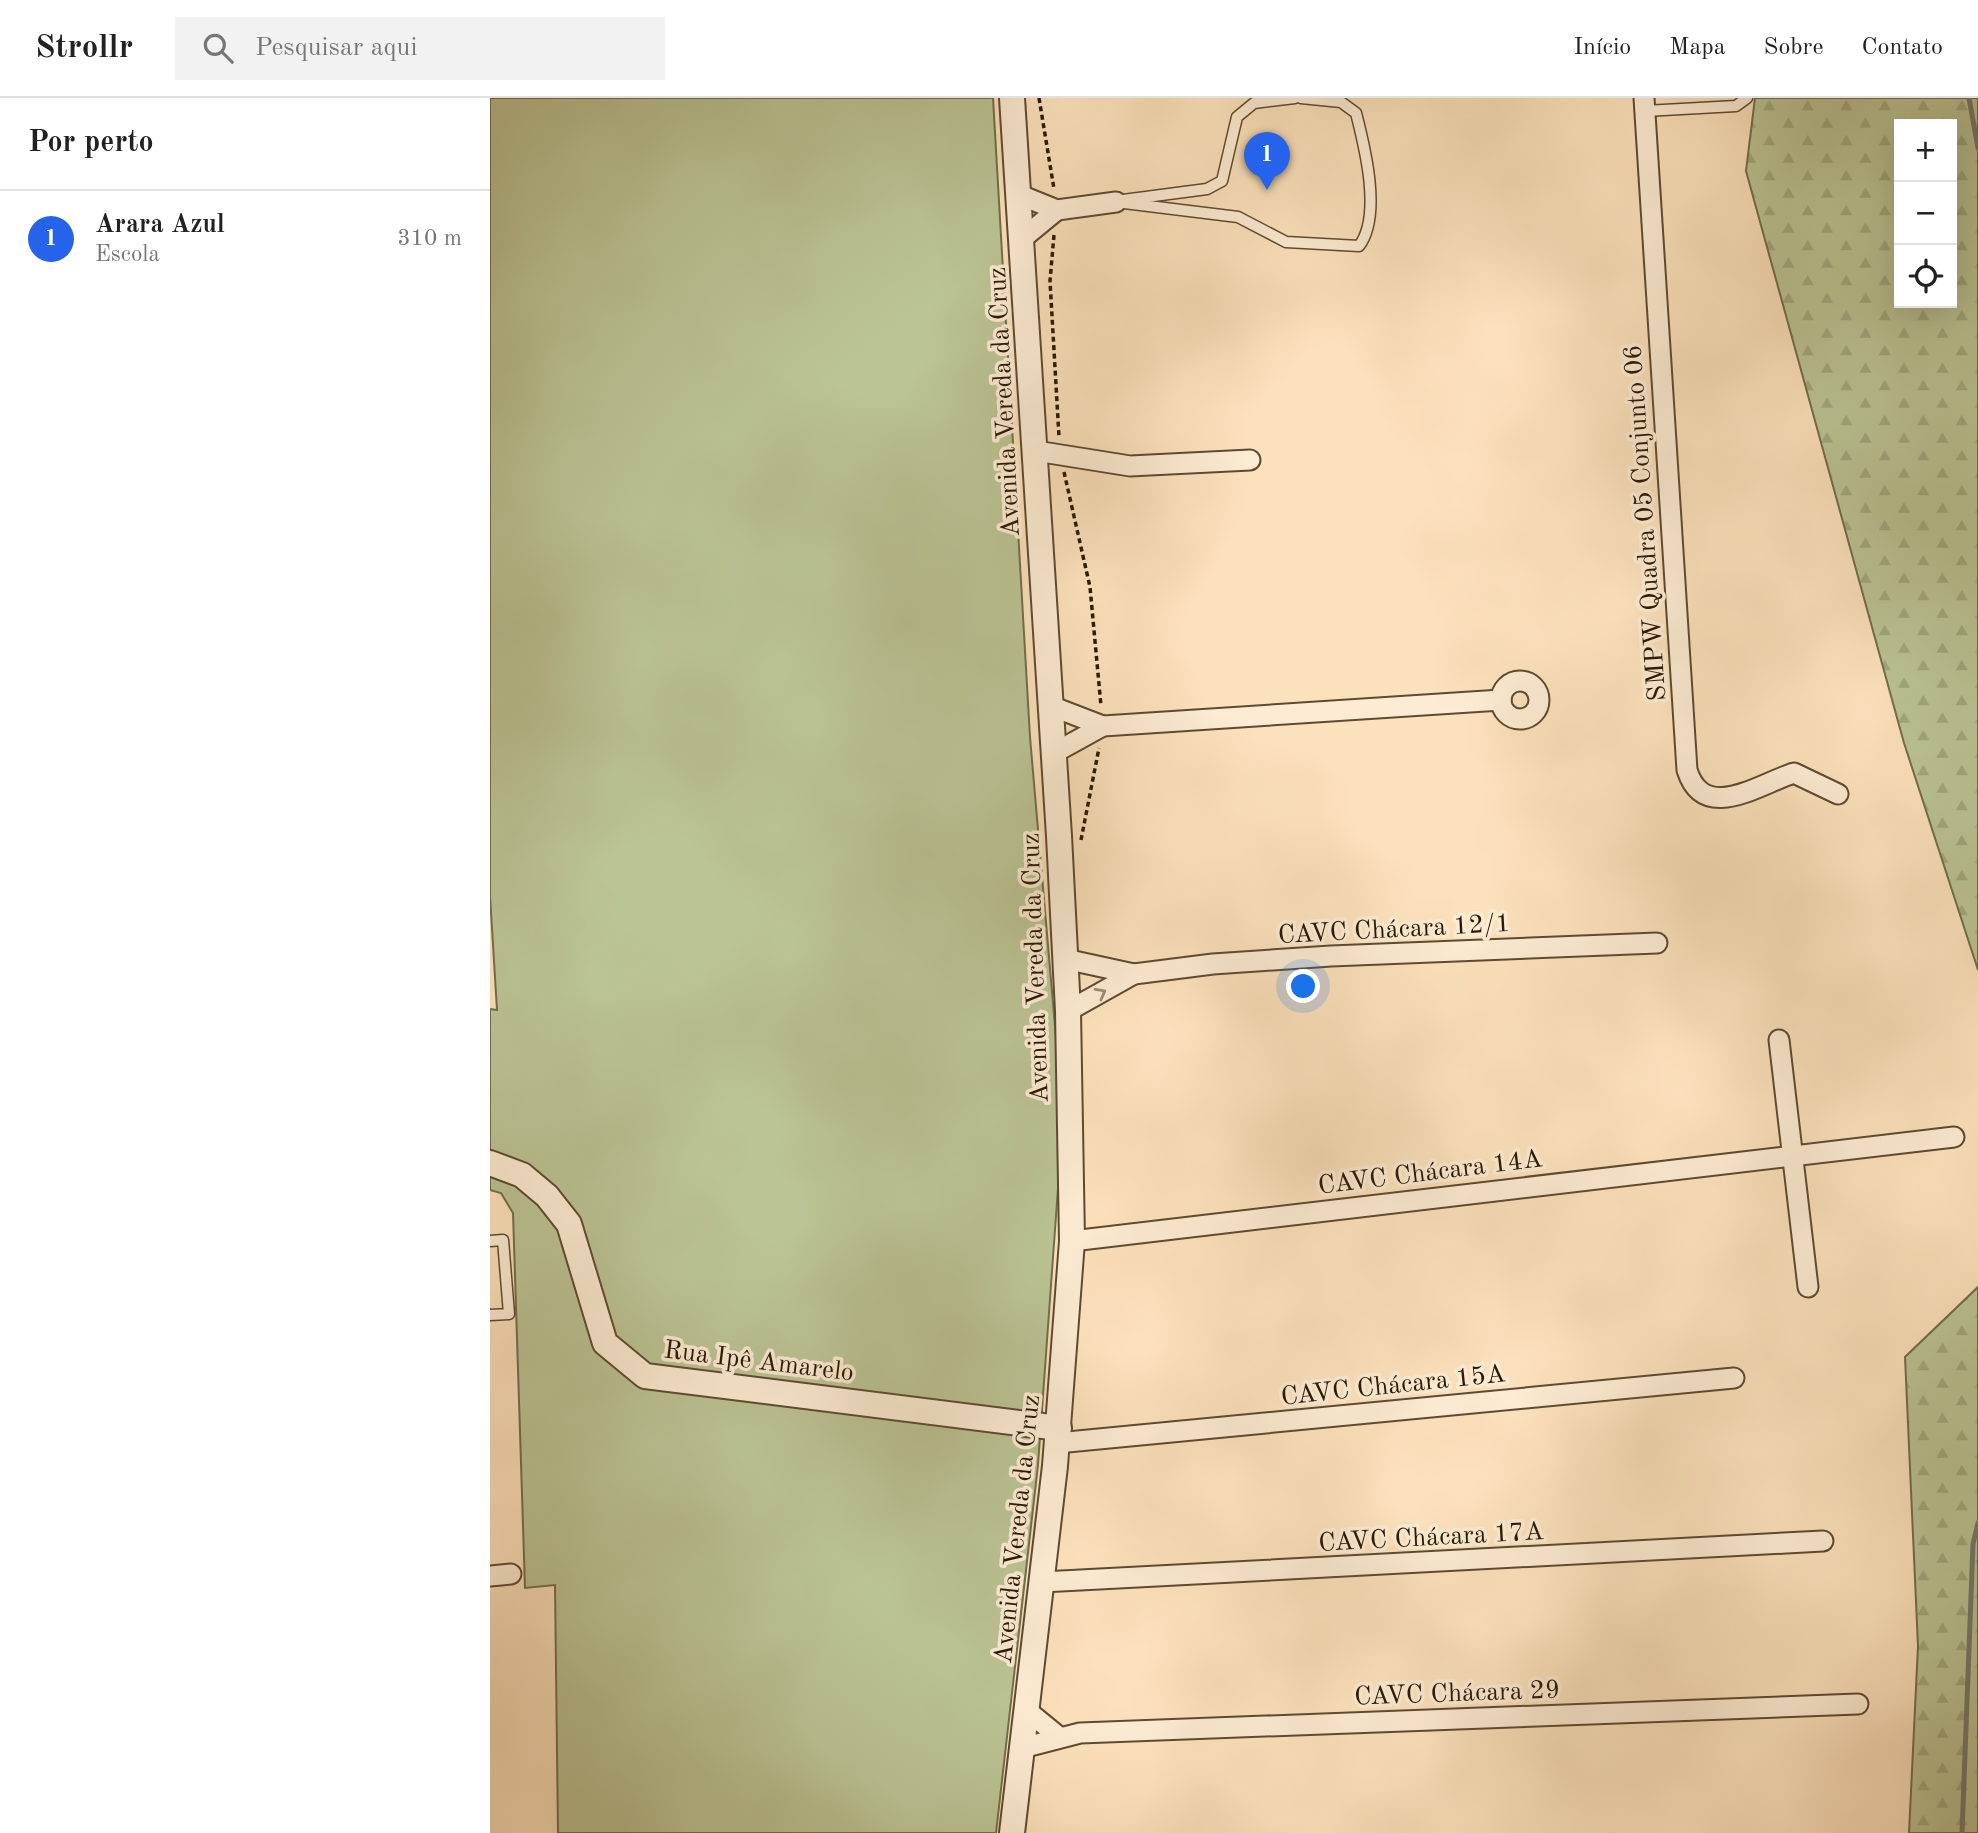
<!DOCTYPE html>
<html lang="pt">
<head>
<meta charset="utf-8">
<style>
  :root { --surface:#fff; --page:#f2f2f2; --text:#222; --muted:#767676; --line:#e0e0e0; --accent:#2563eb }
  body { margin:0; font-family:"Old Standard TT",serif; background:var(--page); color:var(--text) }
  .controls { position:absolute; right:21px; top:21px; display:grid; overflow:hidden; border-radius:0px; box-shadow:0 7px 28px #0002 }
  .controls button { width:63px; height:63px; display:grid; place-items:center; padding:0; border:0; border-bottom:2px solid var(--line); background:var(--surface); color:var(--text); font:35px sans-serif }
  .you { position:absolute; left:814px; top:889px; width:24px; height:24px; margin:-18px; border:5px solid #fff; border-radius:50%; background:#1a73e8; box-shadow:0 0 0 10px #1a73e833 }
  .badge { display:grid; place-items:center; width:46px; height:46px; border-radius:50%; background:var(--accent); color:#fff; font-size:23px; font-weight:700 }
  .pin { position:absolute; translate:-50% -58px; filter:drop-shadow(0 2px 4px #0008) }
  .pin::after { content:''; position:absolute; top:37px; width:24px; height:21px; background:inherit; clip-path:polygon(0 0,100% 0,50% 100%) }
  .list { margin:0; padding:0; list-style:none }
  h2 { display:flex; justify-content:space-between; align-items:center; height:91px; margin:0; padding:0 28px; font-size:30px }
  h2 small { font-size:23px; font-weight:400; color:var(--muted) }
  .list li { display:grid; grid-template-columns:46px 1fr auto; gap:21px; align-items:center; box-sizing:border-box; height:98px; padding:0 28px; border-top:2px solid var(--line) }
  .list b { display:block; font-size:26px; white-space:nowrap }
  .list p { margin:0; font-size:23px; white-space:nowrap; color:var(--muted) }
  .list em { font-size:23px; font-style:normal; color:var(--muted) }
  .icon { flex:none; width:38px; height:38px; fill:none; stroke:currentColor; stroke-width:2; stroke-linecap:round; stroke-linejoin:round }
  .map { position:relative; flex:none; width:1488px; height:1735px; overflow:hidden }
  header { display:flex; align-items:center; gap:42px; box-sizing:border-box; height:98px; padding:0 35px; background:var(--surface); border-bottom:2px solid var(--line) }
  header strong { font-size:33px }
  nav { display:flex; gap:38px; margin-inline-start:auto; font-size:24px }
  .search { width:490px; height:63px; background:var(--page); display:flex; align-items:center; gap:18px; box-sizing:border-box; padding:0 24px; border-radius:0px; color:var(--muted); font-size:26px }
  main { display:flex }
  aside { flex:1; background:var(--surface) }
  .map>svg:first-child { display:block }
  .grass { fill:#bbc494; stroke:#726e4b; stroke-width:2 }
  .forest { fill:url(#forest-firs); stroke:#726e4b; stroke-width:2; fill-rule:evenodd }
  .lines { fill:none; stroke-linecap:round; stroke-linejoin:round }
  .stream { stroke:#727a71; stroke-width:5 }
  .service-casing { stroke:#5e4a30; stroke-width:13 }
  .minor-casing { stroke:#5e4a30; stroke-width:23 }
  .tertiary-casing { stroke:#5e4a30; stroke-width:28 }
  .path { stroke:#291802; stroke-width:3.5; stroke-dasharray:5 3.5; stroke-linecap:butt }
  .service { stroke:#fdecd3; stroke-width:10 }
  .minor { stroke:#fdecd3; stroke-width:19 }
  .tertiary { stroke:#fdecd3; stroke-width:24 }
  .oneway { stroke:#9e8d75 }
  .labels { text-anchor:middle; stroke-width:7; stroke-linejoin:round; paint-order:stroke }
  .street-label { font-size:26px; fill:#291802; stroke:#fdecd3 }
</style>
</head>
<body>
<header>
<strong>Strollr</strong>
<div class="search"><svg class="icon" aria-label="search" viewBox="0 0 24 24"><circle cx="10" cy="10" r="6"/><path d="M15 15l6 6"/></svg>Pesquisar aqui</div>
<nav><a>Início</a><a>Mapa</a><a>Sobre</a><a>Contato</a></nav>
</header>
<main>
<aside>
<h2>Por perto<small></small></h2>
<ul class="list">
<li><span class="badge">1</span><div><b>Arara Azul</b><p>Escola</p></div><em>310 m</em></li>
</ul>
</aside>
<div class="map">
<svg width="1488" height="1735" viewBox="0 0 1488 1735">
  <defs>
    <pattern id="forest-firs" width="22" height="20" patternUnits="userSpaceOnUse" patternTransform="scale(1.75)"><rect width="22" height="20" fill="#bbc494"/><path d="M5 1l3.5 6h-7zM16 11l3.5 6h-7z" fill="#a1a87e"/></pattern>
  </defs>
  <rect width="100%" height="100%" fill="#fce2bc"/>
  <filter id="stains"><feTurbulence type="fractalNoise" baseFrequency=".00286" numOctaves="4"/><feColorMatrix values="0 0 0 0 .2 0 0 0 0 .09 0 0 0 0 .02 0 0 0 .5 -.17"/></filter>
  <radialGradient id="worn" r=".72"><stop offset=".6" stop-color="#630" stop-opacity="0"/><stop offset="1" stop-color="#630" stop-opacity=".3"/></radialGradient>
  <path class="grass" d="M0 0H503L540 639 573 1021 548 1367 506 1735H68L65 1487 35 1490 23 1115 11 1095 0 1092V911L7 912 0 798Z"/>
  <g class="forest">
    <path d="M1265 0H1488V872L1414 645 1256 73ZM1462 26V205H1409V26Z"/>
    <path d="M1488 1189V1735H1419L1428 1548 1415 1259Z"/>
  </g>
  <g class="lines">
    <g class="stream">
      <path d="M1479 0 1488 50"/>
      <path d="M1472 1735 1483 1446 1488 1425"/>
    </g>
    <g class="service-casing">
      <g id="service">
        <path d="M1155 13 1246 8 1257 0"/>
        <path d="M633 102 717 91 732 83 747 19 764 5 805 0"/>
        <path d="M626 104 748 119 796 144 869 148C892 118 875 50 866 15L851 4 811 0"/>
        <path d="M0 1143 13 1142 19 1216 0 1217"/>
      </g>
    </g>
    <g class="minor-casing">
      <g id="minor">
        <path d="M1154 0 1197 672C1214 726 1269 686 1304 675L1348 696"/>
        <path d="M530 97 567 112 626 104"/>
        <path d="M533 140 567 112"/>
        <path d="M546 353 640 368 760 362"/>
        <circle cx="1030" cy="602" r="19"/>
        <path d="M561 608 613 628 1011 602"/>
        <path d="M564 655 613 628"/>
        <path d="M575 861 644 876 723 866 841 858 1167 845"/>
        <path d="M578 913 644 876"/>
        <path d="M1289 942 1318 1189"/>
        <path d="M582 1143 1464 1039"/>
        <path d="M567 1345 1244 1280"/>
        <path d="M0 1478 21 1476"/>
        <path d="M552 1484 1333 1443"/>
        <path d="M535 1611 568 1638"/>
        <path d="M532 1650 590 1635 1368 1606"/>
      </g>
    </g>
    <g class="tertiary-casing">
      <g id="tertiary">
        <path d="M0 1065 32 1077 57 1098 79 1126 115 1245 155 1278 569 1330"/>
        <path d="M522 1735 565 1368 582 1143 578 913 569 738 522 0"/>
      </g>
    </g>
    <g class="path">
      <path d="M549 0 564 91"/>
      <path d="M564 137 560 183 569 339"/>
      <path d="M574 374 600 489 611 608"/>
      <path d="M591 742 609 650"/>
    </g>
    <use href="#service" class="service"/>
    <use href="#minor" class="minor"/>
    <use href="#tertiary" class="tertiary"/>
  </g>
  <defs><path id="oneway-chevron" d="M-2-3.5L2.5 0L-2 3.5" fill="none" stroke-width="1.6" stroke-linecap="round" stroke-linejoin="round" transform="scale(1.75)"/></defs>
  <use class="oneway" href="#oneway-chevron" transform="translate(611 895) rotate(-29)"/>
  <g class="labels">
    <g class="street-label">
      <text transform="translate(513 304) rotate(-93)" y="9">Avenida Vereda da Cruz</text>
      <text transform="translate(1154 425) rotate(-94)" y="9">SMPW Quadra 05 Conjunto 06</text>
      <text transform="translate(904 830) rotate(-3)" y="9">CAVC Chácara 12/1</text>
      <text transform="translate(544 870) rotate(-92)" y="9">Avenida Vereda da Cruz</text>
      <text transform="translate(940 1073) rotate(-7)" y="9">CAVC Chácara 14A</text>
      <text transform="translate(269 1262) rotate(7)" y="9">Rua Ipê Amarelo</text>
      <text transform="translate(903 1286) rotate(-6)" y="9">CAVC Chácara 15A</text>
      <text transform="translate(526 1431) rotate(-84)" y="9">Avenida Vereda da Cruz</text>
      <text transform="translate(941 1438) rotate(-3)" y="9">CAVC Chácara 17A</text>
      <text transform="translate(967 1594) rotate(-2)" y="9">CAVC Chácara 29</text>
    </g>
  </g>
  <rect width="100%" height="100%" filter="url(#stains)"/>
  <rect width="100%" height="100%" fill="url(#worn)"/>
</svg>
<div class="controls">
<button>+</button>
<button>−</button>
<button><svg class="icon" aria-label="locate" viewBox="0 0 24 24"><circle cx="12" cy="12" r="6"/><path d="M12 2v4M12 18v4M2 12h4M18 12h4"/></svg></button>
</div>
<div class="you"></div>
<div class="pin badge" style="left:777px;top:92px">1</div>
</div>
</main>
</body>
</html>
